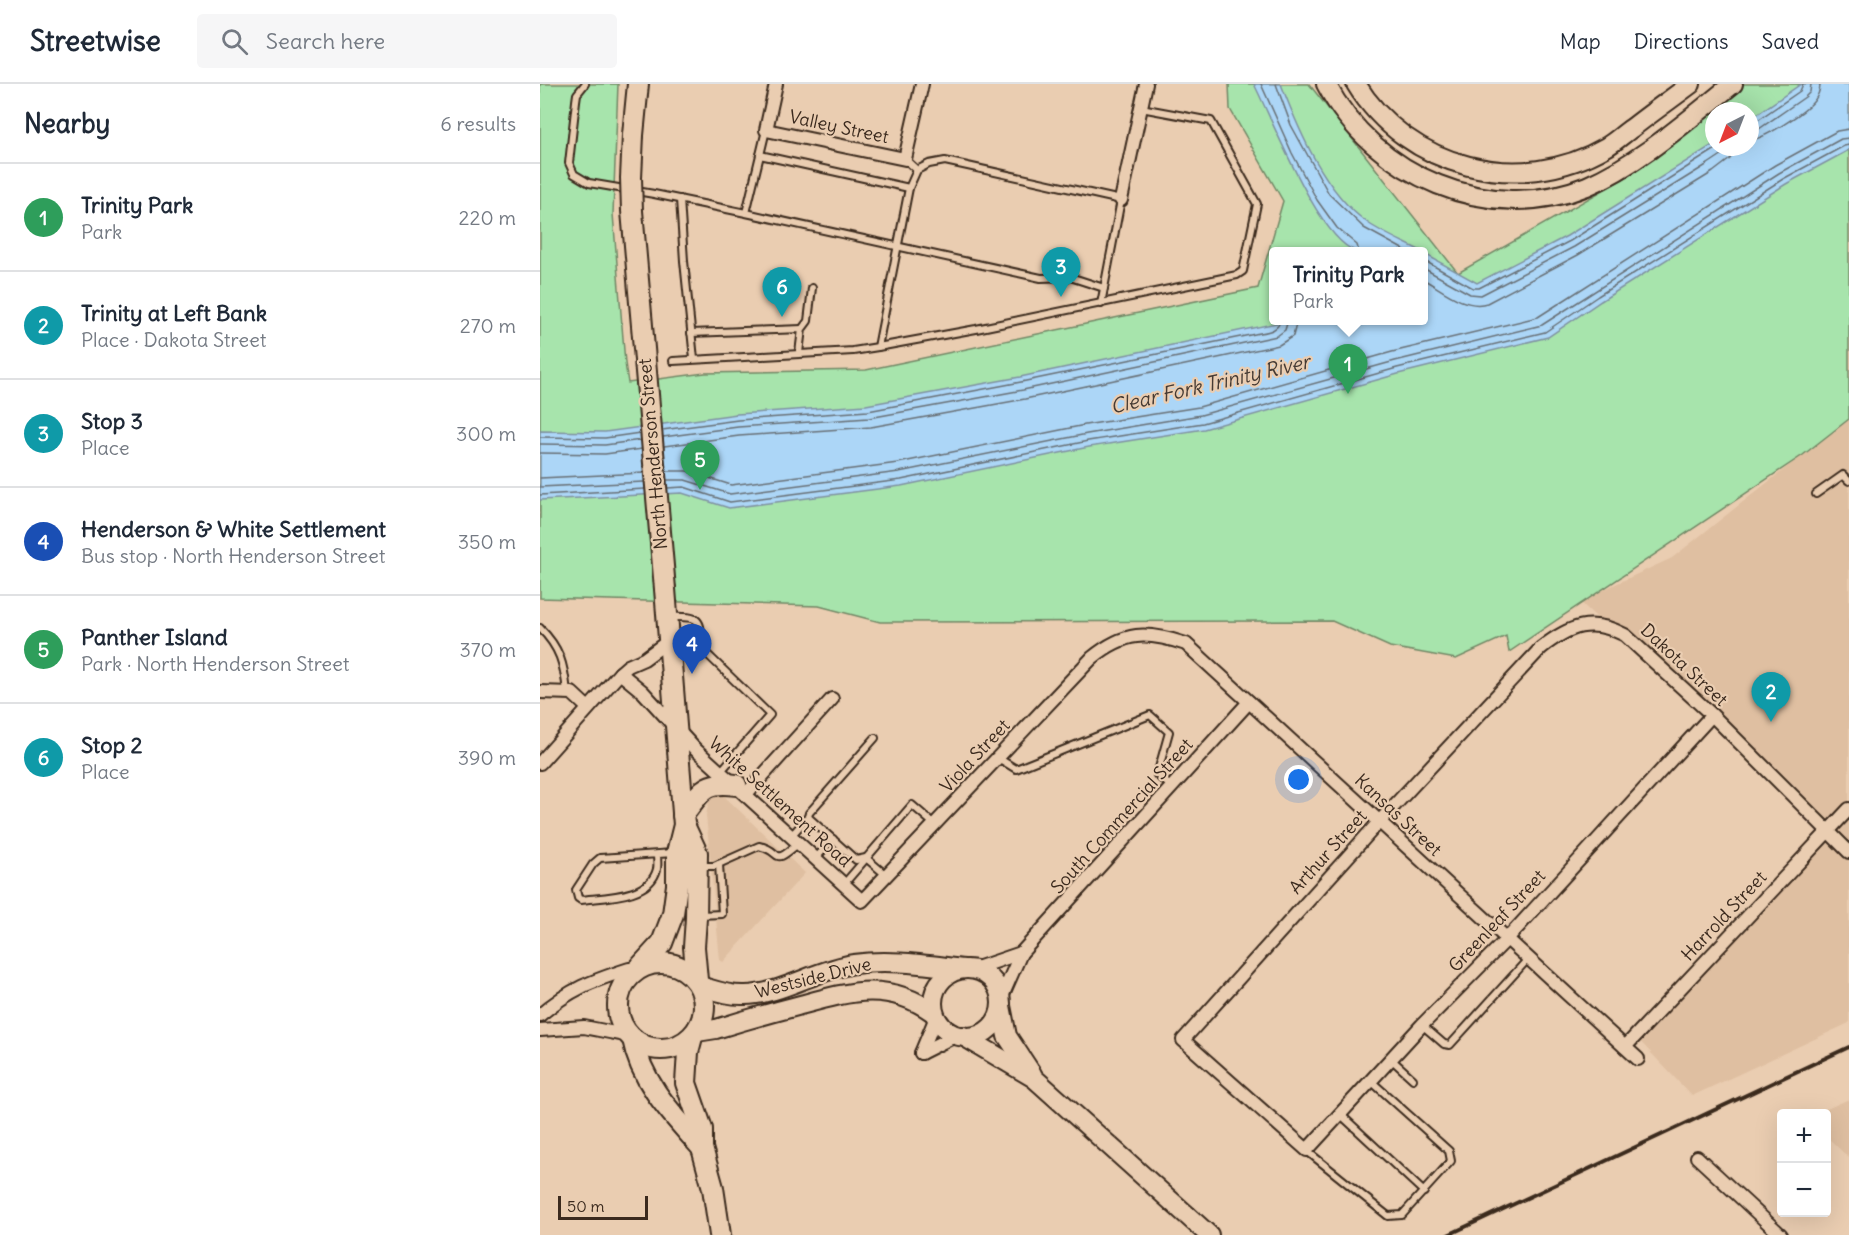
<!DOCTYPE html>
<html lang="en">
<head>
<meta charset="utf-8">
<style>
  :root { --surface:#fff; --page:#f6f6f7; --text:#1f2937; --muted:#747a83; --line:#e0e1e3; --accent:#b45309 }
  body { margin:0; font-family:Delius,sans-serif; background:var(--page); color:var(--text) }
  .controls { position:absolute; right:18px; bottom:18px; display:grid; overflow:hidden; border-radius:6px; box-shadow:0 6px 24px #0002 }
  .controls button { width:54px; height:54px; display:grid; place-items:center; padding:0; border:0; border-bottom:2px solid var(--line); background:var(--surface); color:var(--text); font:30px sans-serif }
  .compass { position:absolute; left:1165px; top:18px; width:54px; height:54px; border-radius:50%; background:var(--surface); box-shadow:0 6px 24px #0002; rotate:222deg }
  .scale { position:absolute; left:18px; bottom:15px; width:90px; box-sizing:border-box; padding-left:6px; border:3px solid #3b2a1e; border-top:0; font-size:16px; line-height:21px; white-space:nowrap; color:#3b2a1e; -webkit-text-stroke:4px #eacdb1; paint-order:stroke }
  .you { position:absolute; left:759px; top:696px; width:21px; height:21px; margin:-15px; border:4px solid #fff; border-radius:50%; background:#1a73e8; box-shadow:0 0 0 9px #1a73e833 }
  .badge { display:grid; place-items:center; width:39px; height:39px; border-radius:50%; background:var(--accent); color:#fff; font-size:20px; font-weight:700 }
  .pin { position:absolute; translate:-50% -50px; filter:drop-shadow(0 2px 3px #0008) }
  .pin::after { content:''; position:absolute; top:32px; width:21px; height:18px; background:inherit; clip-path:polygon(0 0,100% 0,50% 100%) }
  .popup { position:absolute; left:729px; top:163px; width:159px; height:78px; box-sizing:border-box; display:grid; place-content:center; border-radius:6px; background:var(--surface); filter:drop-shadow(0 2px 4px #0005); font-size:20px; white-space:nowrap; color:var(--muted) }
  .popup b { font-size:22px; color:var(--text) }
  .popup::after { content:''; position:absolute; left:50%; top:100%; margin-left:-12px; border:12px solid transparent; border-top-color:var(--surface) }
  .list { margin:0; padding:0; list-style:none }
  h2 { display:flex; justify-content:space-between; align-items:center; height:78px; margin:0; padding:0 24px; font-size:26px }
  h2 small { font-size:20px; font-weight:400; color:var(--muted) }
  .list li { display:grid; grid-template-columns:39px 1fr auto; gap:18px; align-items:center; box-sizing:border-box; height:108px; padding:0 24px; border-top:2px solid var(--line) }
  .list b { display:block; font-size:22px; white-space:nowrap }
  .list p { margin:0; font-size:20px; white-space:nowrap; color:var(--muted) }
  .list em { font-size:20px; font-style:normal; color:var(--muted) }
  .icon { flex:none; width:33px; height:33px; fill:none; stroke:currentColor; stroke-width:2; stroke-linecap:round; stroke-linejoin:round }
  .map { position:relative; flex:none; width:1309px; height:1151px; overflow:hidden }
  header { display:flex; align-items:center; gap:36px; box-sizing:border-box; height:84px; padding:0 30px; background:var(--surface); border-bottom:2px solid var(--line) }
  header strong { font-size:28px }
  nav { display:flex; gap:33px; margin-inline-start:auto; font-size:21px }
  .search { width:420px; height:54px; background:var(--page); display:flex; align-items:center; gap:15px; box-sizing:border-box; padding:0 21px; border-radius:6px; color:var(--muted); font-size:22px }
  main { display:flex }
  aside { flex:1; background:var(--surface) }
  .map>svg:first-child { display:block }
  .built { fill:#dfbfa1 }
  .green { fill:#a7e4ac; stroke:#718765; stroke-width:1.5; fill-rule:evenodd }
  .water { fill:#acd6f7; stroke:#7f91a0; stroke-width:1.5 }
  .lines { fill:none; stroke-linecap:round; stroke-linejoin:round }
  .shore { stroke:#686f75; stroke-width:1.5 }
  .lane-casing { stroke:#3b2a1e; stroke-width:10 }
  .street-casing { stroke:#3b2a1e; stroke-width:16 }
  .secondary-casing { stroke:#3b2a1e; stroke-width:22 }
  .primary-casing { stroke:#3b2a1e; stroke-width:24 }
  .lane { stroke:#eacdb1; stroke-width:6 }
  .street { stroke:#eacdb1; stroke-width:12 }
  .secondary { stroke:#eacdb1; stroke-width:18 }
  .primary { stroke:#eacdb1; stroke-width:20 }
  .rail { stroke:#3b2a1e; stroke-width:4 }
  .primary-bridge-casing { stroke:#3b2a1e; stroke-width:24; stroke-linecap:butt }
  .primary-bridge { stroke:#eacdb1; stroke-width:20 }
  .labels { text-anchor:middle; stroke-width:4.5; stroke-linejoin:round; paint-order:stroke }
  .street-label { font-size:18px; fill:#3b2a1e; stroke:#eacdb1 }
  .water-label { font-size:20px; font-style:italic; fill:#463b34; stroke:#eacdb1 }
</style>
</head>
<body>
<header>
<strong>Streetwise</strong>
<div class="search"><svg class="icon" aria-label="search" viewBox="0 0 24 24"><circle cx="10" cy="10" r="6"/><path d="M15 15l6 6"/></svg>Search here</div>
<nav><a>Map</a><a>Directions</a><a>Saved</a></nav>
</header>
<main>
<aside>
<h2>Nearby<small>6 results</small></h2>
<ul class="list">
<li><span class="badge" style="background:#2e9e5b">1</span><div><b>Trinity Park</b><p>Park</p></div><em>220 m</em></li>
<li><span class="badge" style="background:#0f9aa8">2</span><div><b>Trinity at Left Bank</b><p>Place · Dakota Street</p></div><em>270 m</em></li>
<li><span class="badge" style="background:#0f9aa8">3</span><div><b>Stop 3</b><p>Place</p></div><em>300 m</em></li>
<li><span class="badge" style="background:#1a4fb4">4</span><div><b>Henderson &amp; White Settlement</b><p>Bus stop · North Henderson Street</p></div><em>350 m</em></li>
<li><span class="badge" style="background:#2e9e5b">5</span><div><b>Panther Island</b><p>Park · North Henderson Street</p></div><em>370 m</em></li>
<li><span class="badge" style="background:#0f9aa8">6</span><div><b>Stop 2</b><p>Place</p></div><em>390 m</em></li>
</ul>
</aside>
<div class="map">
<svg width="1309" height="1151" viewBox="0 0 1309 1151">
  <rect width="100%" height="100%" fill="#eacdb1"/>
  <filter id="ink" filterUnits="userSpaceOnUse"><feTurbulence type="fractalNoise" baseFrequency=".0167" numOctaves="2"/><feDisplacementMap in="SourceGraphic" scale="12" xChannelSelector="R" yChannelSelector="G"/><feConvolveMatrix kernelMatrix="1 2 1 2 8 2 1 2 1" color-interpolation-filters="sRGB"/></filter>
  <g filter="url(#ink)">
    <g class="built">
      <path d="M1309 334V939L1152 1012 1095 952 1287 748 1039 517 1132 474Z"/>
      <path d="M177 709 183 711 265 789 183 878 180 876 166 731 169 718Z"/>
      <path d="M1309 1015V1074L1287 1053 1286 1030 1278 1029Z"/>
    </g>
    <path class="green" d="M0 0H78L73 130 85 279 88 299 165 289 326 286 718 204 743 117 690 25 689 0H769L918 189 1090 91 1202 0H1309V335L1263 371 969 568 966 552 916 575 850 563 792 537 340 538 279 522 0 514ZM1174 27H1210V63H1174ZM733 168H883V236H733Z"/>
    <g class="water">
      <path d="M714 0H741C759 47 785 109 828 139 844 150 864 158 881 167 868 168 825 171 816 167 779 156 732 35 714 0Z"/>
      <path d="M1261 0H1309V66L1246 100 1061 217 1008 253 858 290 664 345 549 363 361 402 189 424 142 409 0 416V347L65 348 197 330 326 321 480 293 746 237 883 236V169L937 199 1027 152 1174 60V63H1210V35Z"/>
    </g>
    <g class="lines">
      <g class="shore">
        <path d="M721 0 752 69 777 116 797 144 817 161 819 168"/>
        <path d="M736 0 751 41 789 110 824 144 868 168"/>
        <path d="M1210 39 1215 38 1260 7 1263 0"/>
        <path d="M1210 47 1219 45 1265 13 1270 8 1271 0"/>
        <path d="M1210 56C1223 56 1265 28 1274 17 1278 12 1280 7 1280 0"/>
        <path d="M883 176 933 204H939L1030 157 1179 63"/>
        <path d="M883 184 930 210 941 211 1034 163 1168 80 1183 70 1187 63"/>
        <path d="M883 195C901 205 925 226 947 219L1038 171 1173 88 1190 75 1196 63"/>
        <path d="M122 346 198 336 328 327 481 298 715 250C724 248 739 248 740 236"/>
        <path d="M0 353 65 354 100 349"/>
        <path d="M123 353 198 343 329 334 483 306 737 252 745 246 748 236"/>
        <path d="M0 360 65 361 101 356"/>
        <path d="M124 362 199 352 331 343 485 315 739 261 753 252 757 236"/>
        <path d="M0 369 65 370 102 365"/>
        <path d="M126 387H147L191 401 358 379 545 341 659 323 852 268 998 233 1235 81 1297 47 1309 45"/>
        <path d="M0 394 104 389"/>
        <path d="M127 396H145L190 410 359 388 547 350 661 331 855 277 1002 241 1239 89 1301 55 1309 54"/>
        <path d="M0 403 104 398"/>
        <path d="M127 404 144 403 190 418 361 396 548 357 663 339 857 284 1005 248 1058 212 1243 95 1304 62 1309 61"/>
        <path d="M0 411 105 405"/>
      </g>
      <g class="lane-casing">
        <g id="lane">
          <path d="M45 0 37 10 36 17 29 79 34 90 49 99 114 110 206 129 220 71 369 104 377 86"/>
          <path d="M220 71 226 46"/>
          <path d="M365 75 377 86 389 80 405 77 581 116 561 220"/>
          <path d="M369 104 338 263 436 245 697 191 703 187 717 120 671 37 601 24"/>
          <path d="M140 115 144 177 154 275"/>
          <path d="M206 129 501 194 530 193 564 204"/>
          <path d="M262 245 268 237 272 204"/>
          <path d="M151 249 262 245 259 269"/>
          <path d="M133 277 313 267 338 263"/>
          <path d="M1276 410 1303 391 1309 397"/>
          <path d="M130 533C163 532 161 535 161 566"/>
          <path d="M0 544C20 564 24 580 27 608"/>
          <path d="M134 568H165L230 631 181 687"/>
          <path d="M335 654 269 729 268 733 316 776 326 774 346 791"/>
          <path d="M458 674 476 685 610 631 629 648 617 691 632 703"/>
          <path d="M251 752 268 733"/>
          <path d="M117 771C117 775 118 781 117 785 110 814 65 813 41 816L38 814 36 806 53 780 60 774 133 769"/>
          <path d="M276 774 293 755"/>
          <path d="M159 782H174L219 762C244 767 230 784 259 759"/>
          <path d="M304 800 372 721 394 740"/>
          <path d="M160 831 182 830 179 780"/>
          <path d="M882 941 904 960 910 961 988 875"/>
          <path d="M851 975 873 995"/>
          <path d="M800 1030 884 1108"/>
          <path d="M767 1067 848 1132 862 1131 911 1077 909 1067 831 997"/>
        </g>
      </g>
      <g class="street-casing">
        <g id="street">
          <path d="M236 0 226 46 365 75 382 0"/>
          <path d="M581 116 606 0"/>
          <path d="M80 589 103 608 155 665 322 817 552 574C585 547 606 547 646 560L1098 975"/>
          <path d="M0 608 32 609 48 624"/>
          <path d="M1172 631 966 856 882 941 767 1066 643 956 839 738 1001 564C1029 542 1051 533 1085 551L1172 631 1309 768"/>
          <path d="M0 679 80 589 88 582 104 575 127 558"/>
          <path d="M206 710 292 615"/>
          <path d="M434 885 481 869"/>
          <path d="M460 917 481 869 709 618"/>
          <path d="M0 931C30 905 52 897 89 885L96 886"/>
          <path d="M0 946 44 943 90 952"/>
          <path d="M1085 963 1309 725"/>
          <path d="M381 969 417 951"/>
          <path d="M381 969 396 933"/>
          <path d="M1157 1073 1241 1151"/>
        </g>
      </g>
      <g class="secondary-casing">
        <g id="secondary">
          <path d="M786 0C834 92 949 142 1047 102 1099 80 1149 35 1193 0"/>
          <path d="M816 0C867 84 980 113 1066 63 1075 58 1083 50 1092 44 1111 29 1131 15 1151 0"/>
          <circle cx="427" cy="919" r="34"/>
          <path d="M160 902C174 906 189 912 205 911 239 911 278 885 314 880 351 875 387 881 424 885"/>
          <path d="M461 922 467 952 492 990"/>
          <path d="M157 948 176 945C202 937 230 929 257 922 308 908 347 895 394 929"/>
          <path d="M423 952 494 994 669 1151"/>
        </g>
      </g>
      <g class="primary-casing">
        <g id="primary">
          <path d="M93 51 98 0"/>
          <path d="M143 731C161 708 164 696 196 701"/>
          <path d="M144 741 157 769 156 834 154 863 157 896"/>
          <circle cx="121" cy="922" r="43"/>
          <path d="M101 882 122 859 133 830 137 801V769L144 741 125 505"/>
          <path d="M152 953 148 968 146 999 162 1045V1064L173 1104 180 1151"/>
          <path d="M93 955C101 999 133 1031 162 1064"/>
        </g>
      </g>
      <use href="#lane" class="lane"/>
      <use href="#street" class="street"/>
      <use href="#secondary" class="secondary"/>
      <use href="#primary" class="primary"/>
      <path class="rail" d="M908 1151 1309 963"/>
      <g class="primary-bridge-casing">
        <path id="primary-bridge" d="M93 51 91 94 92 127 125 505"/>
      </g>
      <use href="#primary-bridge" class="primary-bridge"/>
    </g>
  </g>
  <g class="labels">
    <g class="street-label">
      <text transform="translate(299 43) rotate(12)" y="6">Valley Street</text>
      <text transform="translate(113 370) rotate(-95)" y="6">North Henderson Street</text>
      <text transform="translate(1144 581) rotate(43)" y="6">Dakota Street</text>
      <text transform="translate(435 672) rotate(-47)" y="6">Viola Street</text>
      <text transform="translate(240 718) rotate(42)" y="6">White Settlement Road</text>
      <text transform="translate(858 731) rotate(43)" y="6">Kansas Street</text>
      <text transform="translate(582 732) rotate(-48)" y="6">South Commercial Street</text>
      <text transform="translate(788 768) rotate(-48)" y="6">Arthur Street</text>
      <text transform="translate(1184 832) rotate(-47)" y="6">Harrold Street</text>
      <text transform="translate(957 837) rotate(-47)" y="6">Greenleaf Street</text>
      <text transform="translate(273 894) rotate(-14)" y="6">Westside Drive</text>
    </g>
    <g class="water-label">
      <text transform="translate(670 300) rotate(-13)" y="7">Clear Fork Trinity River</text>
    </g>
  </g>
</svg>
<div class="controls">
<button>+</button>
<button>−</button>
</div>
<svg class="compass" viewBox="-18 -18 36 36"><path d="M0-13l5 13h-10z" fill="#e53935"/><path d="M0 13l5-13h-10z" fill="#747a83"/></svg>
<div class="scale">50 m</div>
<div class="you"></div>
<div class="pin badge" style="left:808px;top:310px;background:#2e9e5b">1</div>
<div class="popup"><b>Trinity Park</b>Park</div>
<div class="pin badge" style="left:1231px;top:638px;background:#0f9aa8">2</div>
<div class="pin badge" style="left:521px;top:213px;background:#0f9aa8">3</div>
<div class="pin badge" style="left:152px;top:590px;background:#1a4fb4">4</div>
<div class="pin badge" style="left:160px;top:406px;background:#2e9e5b">5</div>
<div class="pin badge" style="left:242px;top:233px;background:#0f9aa8">6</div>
</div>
</main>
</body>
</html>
